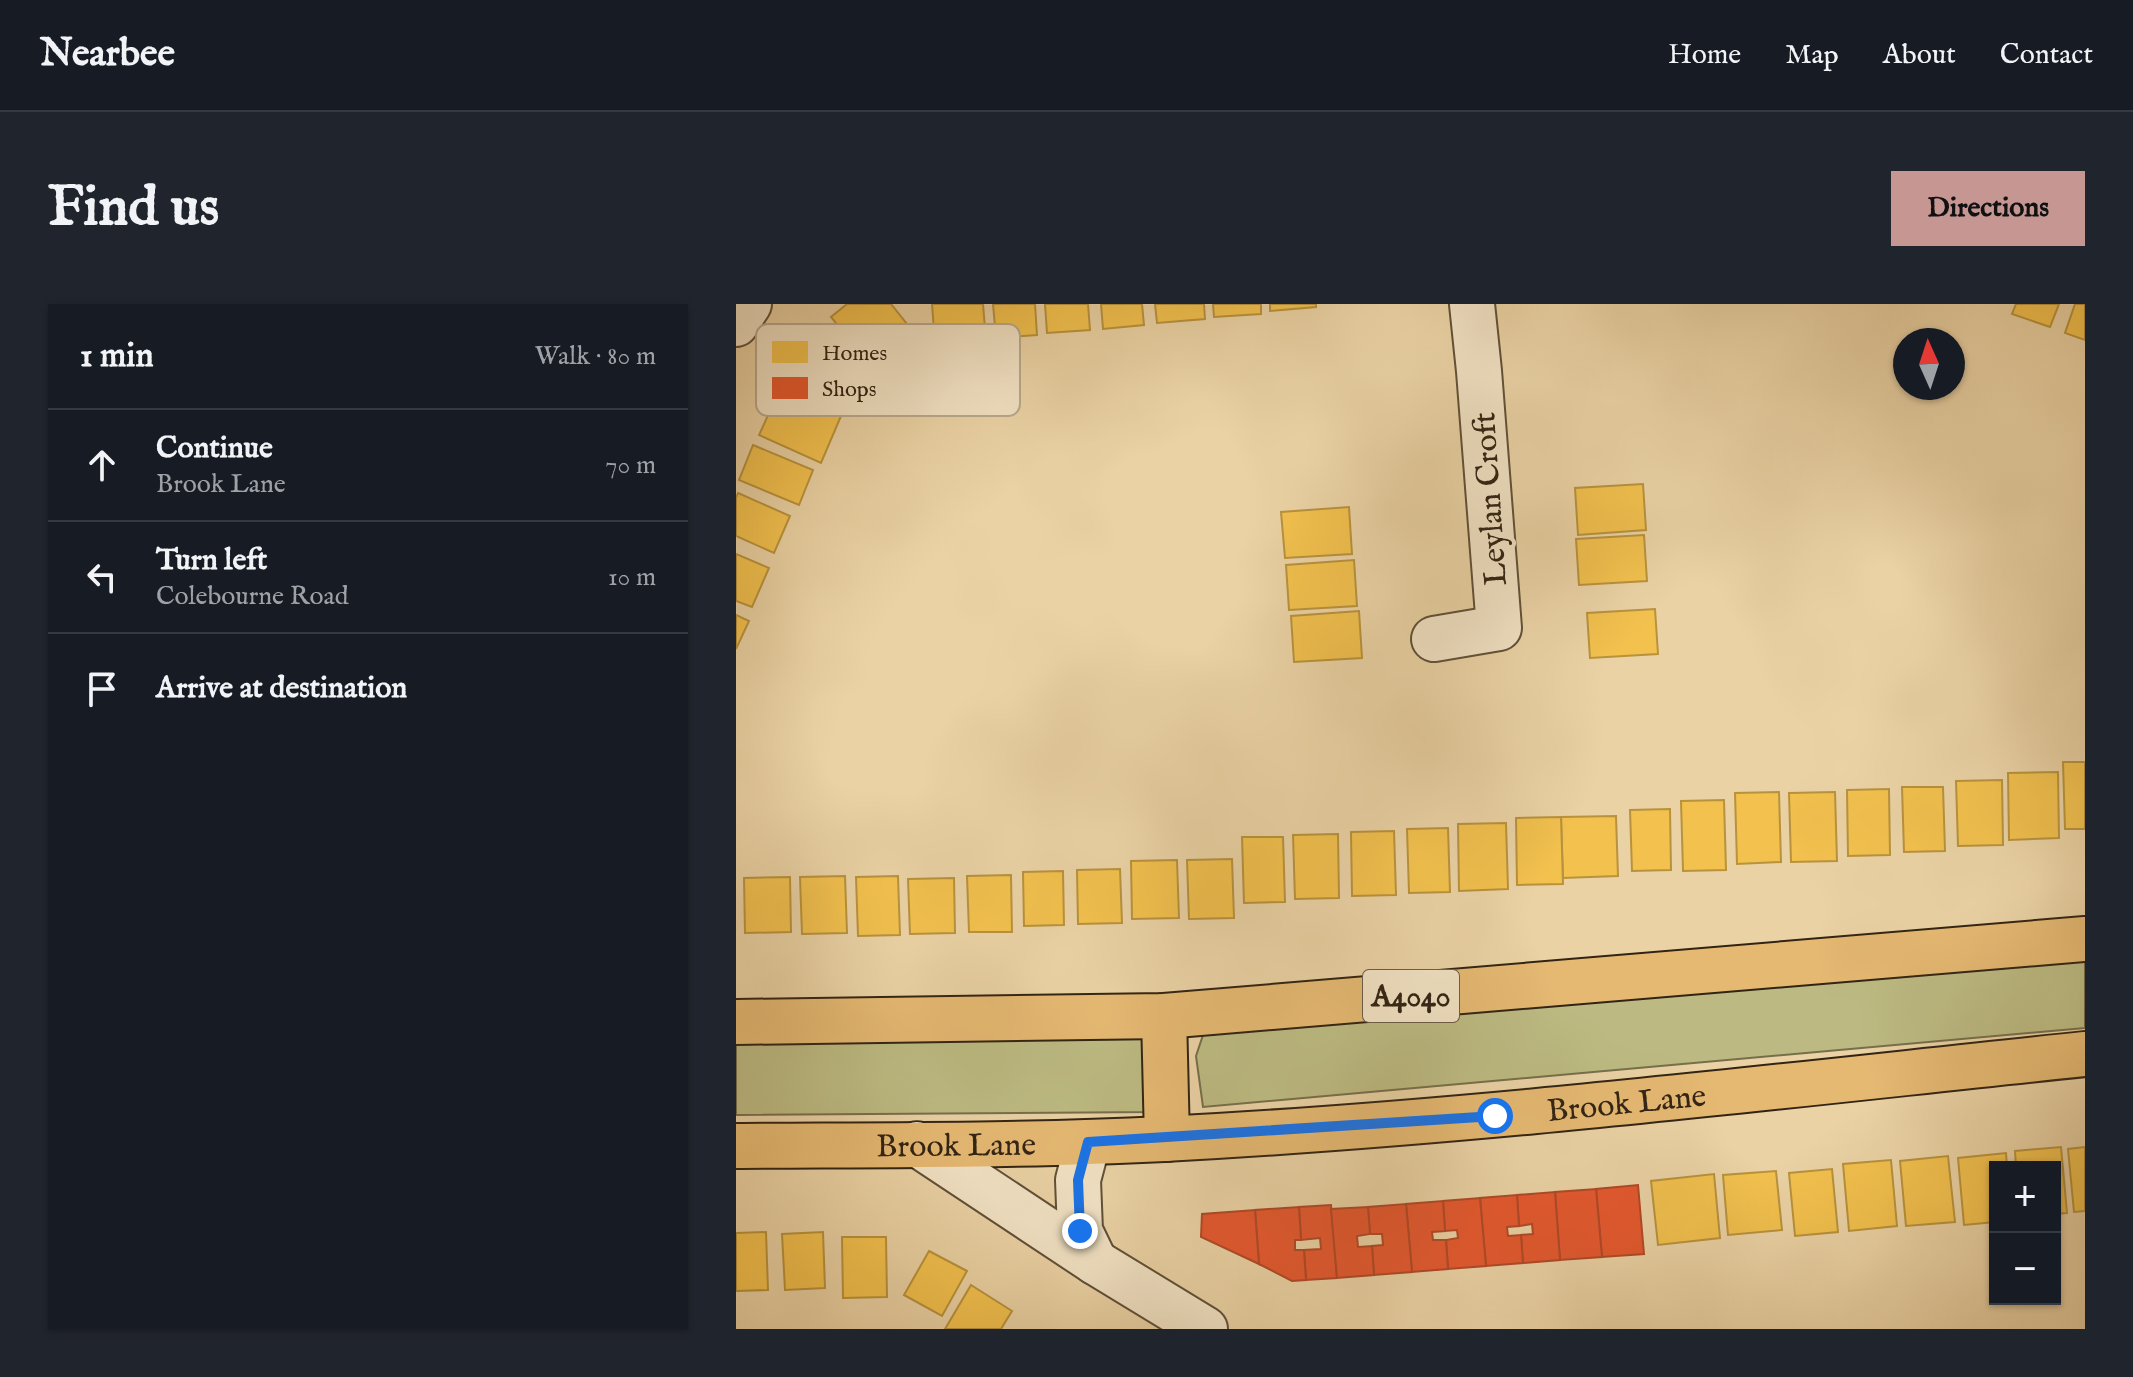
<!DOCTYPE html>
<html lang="en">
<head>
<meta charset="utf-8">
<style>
  :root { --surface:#171b24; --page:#20242c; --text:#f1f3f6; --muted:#9ea1a6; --line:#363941; --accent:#c59692 }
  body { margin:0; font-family:"IM FELL English",serif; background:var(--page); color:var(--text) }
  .controls { position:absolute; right:24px; bottom:24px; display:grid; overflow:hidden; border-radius:0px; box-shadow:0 2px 6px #0004 }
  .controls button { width:72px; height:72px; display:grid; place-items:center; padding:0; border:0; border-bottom:2px solid var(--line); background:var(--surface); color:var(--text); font:40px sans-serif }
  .compass { position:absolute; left:1157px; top:24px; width:72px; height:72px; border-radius:50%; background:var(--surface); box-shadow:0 2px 6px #0004; rotate:357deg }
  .stop { position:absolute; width:24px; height:24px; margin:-18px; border:6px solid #1a73e8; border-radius:50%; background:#fff }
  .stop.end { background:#1a73e8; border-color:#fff; box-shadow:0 2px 8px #0008 }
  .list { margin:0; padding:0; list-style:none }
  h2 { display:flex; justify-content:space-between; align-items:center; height:104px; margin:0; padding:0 32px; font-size:34px }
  h2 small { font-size:26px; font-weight:400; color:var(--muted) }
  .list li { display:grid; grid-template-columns:52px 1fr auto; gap:24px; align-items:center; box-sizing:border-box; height:112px; padding:0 32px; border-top:2px solid var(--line) }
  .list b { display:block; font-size:30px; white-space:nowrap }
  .list p { margin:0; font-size:26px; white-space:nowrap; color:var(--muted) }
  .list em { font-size:26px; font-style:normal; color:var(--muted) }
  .icon { flex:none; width:44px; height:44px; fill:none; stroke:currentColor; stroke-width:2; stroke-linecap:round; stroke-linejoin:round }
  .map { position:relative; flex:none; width:1349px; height:1025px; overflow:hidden; border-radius:0px }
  header { display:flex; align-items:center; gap:48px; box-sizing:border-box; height:112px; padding:0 40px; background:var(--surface); border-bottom:2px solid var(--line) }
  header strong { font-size:38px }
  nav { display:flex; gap:44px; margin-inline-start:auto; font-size:28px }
  .intro { display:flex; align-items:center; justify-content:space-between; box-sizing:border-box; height:192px; padding:0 48px }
  h1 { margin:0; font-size:56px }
  .button { padding:20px 36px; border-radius:0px; background:var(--accent); color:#111; font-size:28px; font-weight:700 }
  main { display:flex; gap:48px; padding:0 48px }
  aside { flex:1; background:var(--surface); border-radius:0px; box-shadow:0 2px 6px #0004 }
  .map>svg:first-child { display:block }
  .green { fill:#bcba82; stroke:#776f4b; stroke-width:2 }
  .homes { fill:#f2c14e; stroke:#b8923d; stroke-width:2 }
  .shops { fill:#e4572e; stroke:#af4826; stroke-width:2 }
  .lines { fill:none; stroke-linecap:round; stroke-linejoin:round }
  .street-casing { stroke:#605038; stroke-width:48 }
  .primary-casing { stroke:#322414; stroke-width:48 }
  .street { stroke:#f1e2c4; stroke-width:44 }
  .primary { stroke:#e5b972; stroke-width:44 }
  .route { stroke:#1a73e8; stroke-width:10 }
  .labels { text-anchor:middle; stroke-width:8; stroke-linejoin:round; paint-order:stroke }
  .shield { fill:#f1e2c4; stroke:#6b5d49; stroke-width:2 }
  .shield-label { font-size:30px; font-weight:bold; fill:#322414 }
  .street-label { font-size:32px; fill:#322414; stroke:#f1e2c4 }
  .key { fill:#f1e2c4; stroke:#b8a98f; stroke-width:2 }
  .key-label { font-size:22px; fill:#322414 }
</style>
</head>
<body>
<header>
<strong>Nearbee</strong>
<nav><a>Home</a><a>Map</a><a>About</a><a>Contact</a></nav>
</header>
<div class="intro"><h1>Find us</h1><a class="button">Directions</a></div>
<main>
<aside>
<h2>1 min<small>Walk · 80 m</small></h2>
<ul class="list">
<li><svg class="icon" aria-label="ahead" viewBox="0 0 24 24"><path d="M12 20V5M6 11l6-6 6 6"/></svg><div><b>Continue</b><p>Brook Lane</p></div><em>70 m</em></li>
<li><svg class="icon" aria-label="left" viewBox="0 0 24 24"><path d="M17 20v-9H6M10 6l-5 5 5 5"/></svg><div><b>Turn left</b><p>Colebourne Road</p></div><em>10 m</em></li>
<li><svg class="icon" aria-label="arrive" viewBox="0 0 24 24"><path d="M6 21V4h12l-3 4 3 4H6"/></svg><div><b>Arrive at destination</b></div></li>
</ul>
</aside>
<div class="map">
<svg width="1349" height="1025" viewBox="0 0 1349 1025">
  <rect width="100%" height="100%" fill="#ead2a4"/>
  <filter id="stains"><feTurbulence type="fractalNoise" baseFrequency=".0025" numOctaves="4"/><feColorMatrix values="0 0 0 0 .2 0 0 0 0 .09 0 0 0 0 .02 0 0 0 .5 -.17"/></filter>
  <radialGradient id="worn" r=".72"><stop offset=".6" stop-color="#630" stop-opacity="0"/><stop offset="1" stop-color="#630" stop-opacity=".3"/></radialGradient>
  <g class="green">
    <path d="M1349 651V724L467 803 460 752 468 728Z"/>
    <path d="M412 725 419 808 0 811V736Z"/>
  </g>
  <g class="homes">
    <path d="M111 0H155L179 30 148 54 128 28 116 39 95 13Z"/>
    <path d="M196 0H247L250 36 199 40Z"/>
    <path d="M257 0H299L301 31 260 34Z"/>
    <path d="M309 0H352L354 26 311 29Z"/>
    <path d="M365 0H406L408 21 367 25Z"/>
    <path d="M419 0H468L469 15 421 19Z"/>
    <path d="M477 0H525V10L478 13Z"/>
    <path d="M534 0H580V3L534 7Z"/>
    <path d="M1280 0H1323L1314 23 1276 10Z"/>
    <path d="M1339 0H1349V36L1329 29Z"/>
    <path d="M44 85 105 112 85 159 23 131Z"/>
    <path d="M17 141 77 166 63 201 3 176Z"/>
    <path d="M907 180 910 226 842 231 839 184Z"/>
    <path d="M2 189 54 212 38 249 0 232V194Z"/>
    <path d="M613 203 616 250 549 254 545 208Z"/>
    <path d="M908 231 911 277 843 281 840 235Z"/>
    <path d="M0 250 33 264 16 303 0 297Z"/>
    <path d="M618 256 621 302 553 306 550 261Z"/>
    <path d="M919 305 922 350 854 354 851 309Z"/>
    <path d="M623 307 626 354 558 358 555 312Z"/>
    <path d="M0 311 13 317 0 345Z"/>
    <path d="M1327 458H1349V525H1329Z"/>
    <path d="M1322 468 1323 534 1273 536 1272 469Z"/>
    <path d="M1266 476 1267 541 1222 542 1220 477Z"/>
    <path d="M1166 483H1207L1209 547 1168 548Z"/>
    <path d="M1153 485 1154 551 1112 552 1111 486Z"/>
    <path d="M1043 488 1045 558 1001 560 999 489Z"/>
    <path d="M1099 488 1101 557 1055 558 1053 489Z"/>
    <path d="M988 496 990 566 947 567 945 497Z"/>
    <path d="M934 505 935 566 896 567 894 506Z"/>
    <path d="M880 512 882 572 827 574 825 513Z"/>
    <path d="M825 513 827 580 781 581 780 514Z"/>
    <path d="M770 519 772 585 723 587 722 520Z"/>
    <path d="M712 524 714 588 673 589 671 525Z"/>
    <path d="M658 527 660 591 616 592 615 528Z"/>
    <path d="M602 530 603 594 559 595 557 531Z"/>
    <path d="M506 533H547L549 598 508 599Z"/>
    <path d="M496 555 498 614 453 615 451 556Z"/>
    <path d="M441 556 443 614 396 615 395 557Z"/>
    <path d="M384 565 386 619 342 620 341 566Z"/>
    <path d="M327 567 328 621 288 622 287 568Z"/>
    <path d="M275 571 276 628H233L231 572Z"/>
    <path d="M109 572 111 629 66 630 64 573Z"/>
    <path d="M162 572 164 631 122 632 120 573Z"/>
    <path d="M54 573 55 628 9 629 8 574Z"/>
    <path d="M218 574 219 629 174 630 172 575Z"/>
    <path d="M1325 843 1331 909 1319 910V863H1280L1279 847Z"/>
    <path d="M1349 843V907L1338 908 1332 845Z"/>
    <path d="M1270 849 1271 863H1259V918L1228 921 1222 854Z"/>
    <path d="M1212 852 1219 918 1170 922 1164 857Z"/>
    <path d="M1155 856 1161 922 1113 927 1107 860Z"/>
    <path d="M1096 865 1102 928 1059 932 1053 869Z"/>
    <path d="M1040 867 1046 926 992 931 987 871Z"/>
    <path d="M978 870 984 934 922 941 915 877Z"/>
    <path d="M30 928 32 986 0 987V929Z"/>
    <path d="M87 928 89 984 49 986 46 930Z"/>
    <path d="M106 933H150L151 993 107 994Z"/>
    <path d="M193 947 231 967 206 1012 168 991Z"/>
    <path d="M235 981 276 1007 265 1025H209Z"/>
  </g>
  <g class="shops">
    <path d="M902 881 908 950 866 953 860 885Z"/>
    <path d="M860 885 866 953 824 956 819 888Z"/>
    <path d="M819 888 824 956 787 959 785 931 797 930 796 920 783 922 781 891Z"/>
    <path d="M781 891 783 922 771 923 772 932 785 931 787 959 750 962 744 894Z"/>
    <path d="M744 894 750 962 712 965 710 936 722 934 721 926 709 927 707 897Z"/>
    <path d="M707 897 709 927 696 928 697 936H710L712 965 676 968 670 900Z"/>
    <path d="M670 900 676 968 638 971 636 942 647 941 646 930H634L632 903Z"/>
    <path d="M595 901 601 974 570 976 568 946 585 945 584 934 565 936 563 903Z"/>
    <path d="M563 903 565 936H559V946H568L570 976 556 977 523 960 519 906Z"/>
    <path d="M632 903 634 930 621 932 622 943 636 942 638 971 601 974 595 905Z"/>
    <path d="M519 906 523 960 465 933 466 910Z"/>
  </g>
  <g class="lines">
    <g class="street-casing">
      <g id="street">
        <path d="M0 20 13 0"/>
        <path d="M698 335 763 324 743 67 736 0"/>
        <path d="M352 838 342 876 344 927 359 958"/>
        <path d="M181 840 359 958 469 1025"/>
      </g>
    </g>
    <g class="primary-casing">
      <g id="primary">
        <path d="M428 712 431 835"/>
        <path d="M0 718 428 712 1349 635"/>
        <path id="s1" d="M0 842C143 841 286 842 428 835 736 819 1042 782 1349 750"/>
      </g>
    </g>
    <use href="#street" class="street"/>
    <use href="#primary" class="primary"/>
  </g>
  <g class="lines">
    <path class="route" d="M344 927 342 876 352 838 759 812"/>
  </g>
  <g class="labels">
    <rect class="shield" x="627" y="666" width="96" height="52" rx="6"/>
    <g class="shield-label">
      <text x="675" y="702">A4040</text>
    </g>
    <g class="street-label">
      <text transform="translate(753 195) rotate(-94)" y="11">Leylan Croft</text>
      <text dy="11" stroke="none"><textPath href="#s1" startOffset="892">Brook Lane</textPath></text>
      <text dy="11" stroke="none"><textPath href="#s1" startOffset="220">Brook Lane</textPath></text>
    </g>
  </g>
  <rect x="20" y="20" width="264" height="92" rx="12" class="key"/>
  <rect x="36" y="37" width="36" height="22" fill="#f2c14e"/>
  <rect x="36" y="73" width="36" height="22" fill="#e4572e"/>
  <g class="key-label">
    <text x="86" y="56">Homes</text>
    <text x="86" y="92">Shops</text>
  </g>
  <rect width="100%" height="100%" filter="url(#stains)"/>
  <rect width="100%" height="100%" fill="url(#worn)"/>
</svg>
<div class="controls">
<button>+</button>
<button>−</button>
</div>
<svg class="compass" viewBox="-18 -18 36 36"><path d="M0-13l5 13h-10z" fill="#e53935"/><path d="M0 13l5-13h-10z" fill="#9ea1a6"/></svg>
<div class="stop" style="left:759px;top:812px"></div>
<div class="stop end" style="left:344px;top:927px"></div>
</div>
</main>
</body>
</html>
